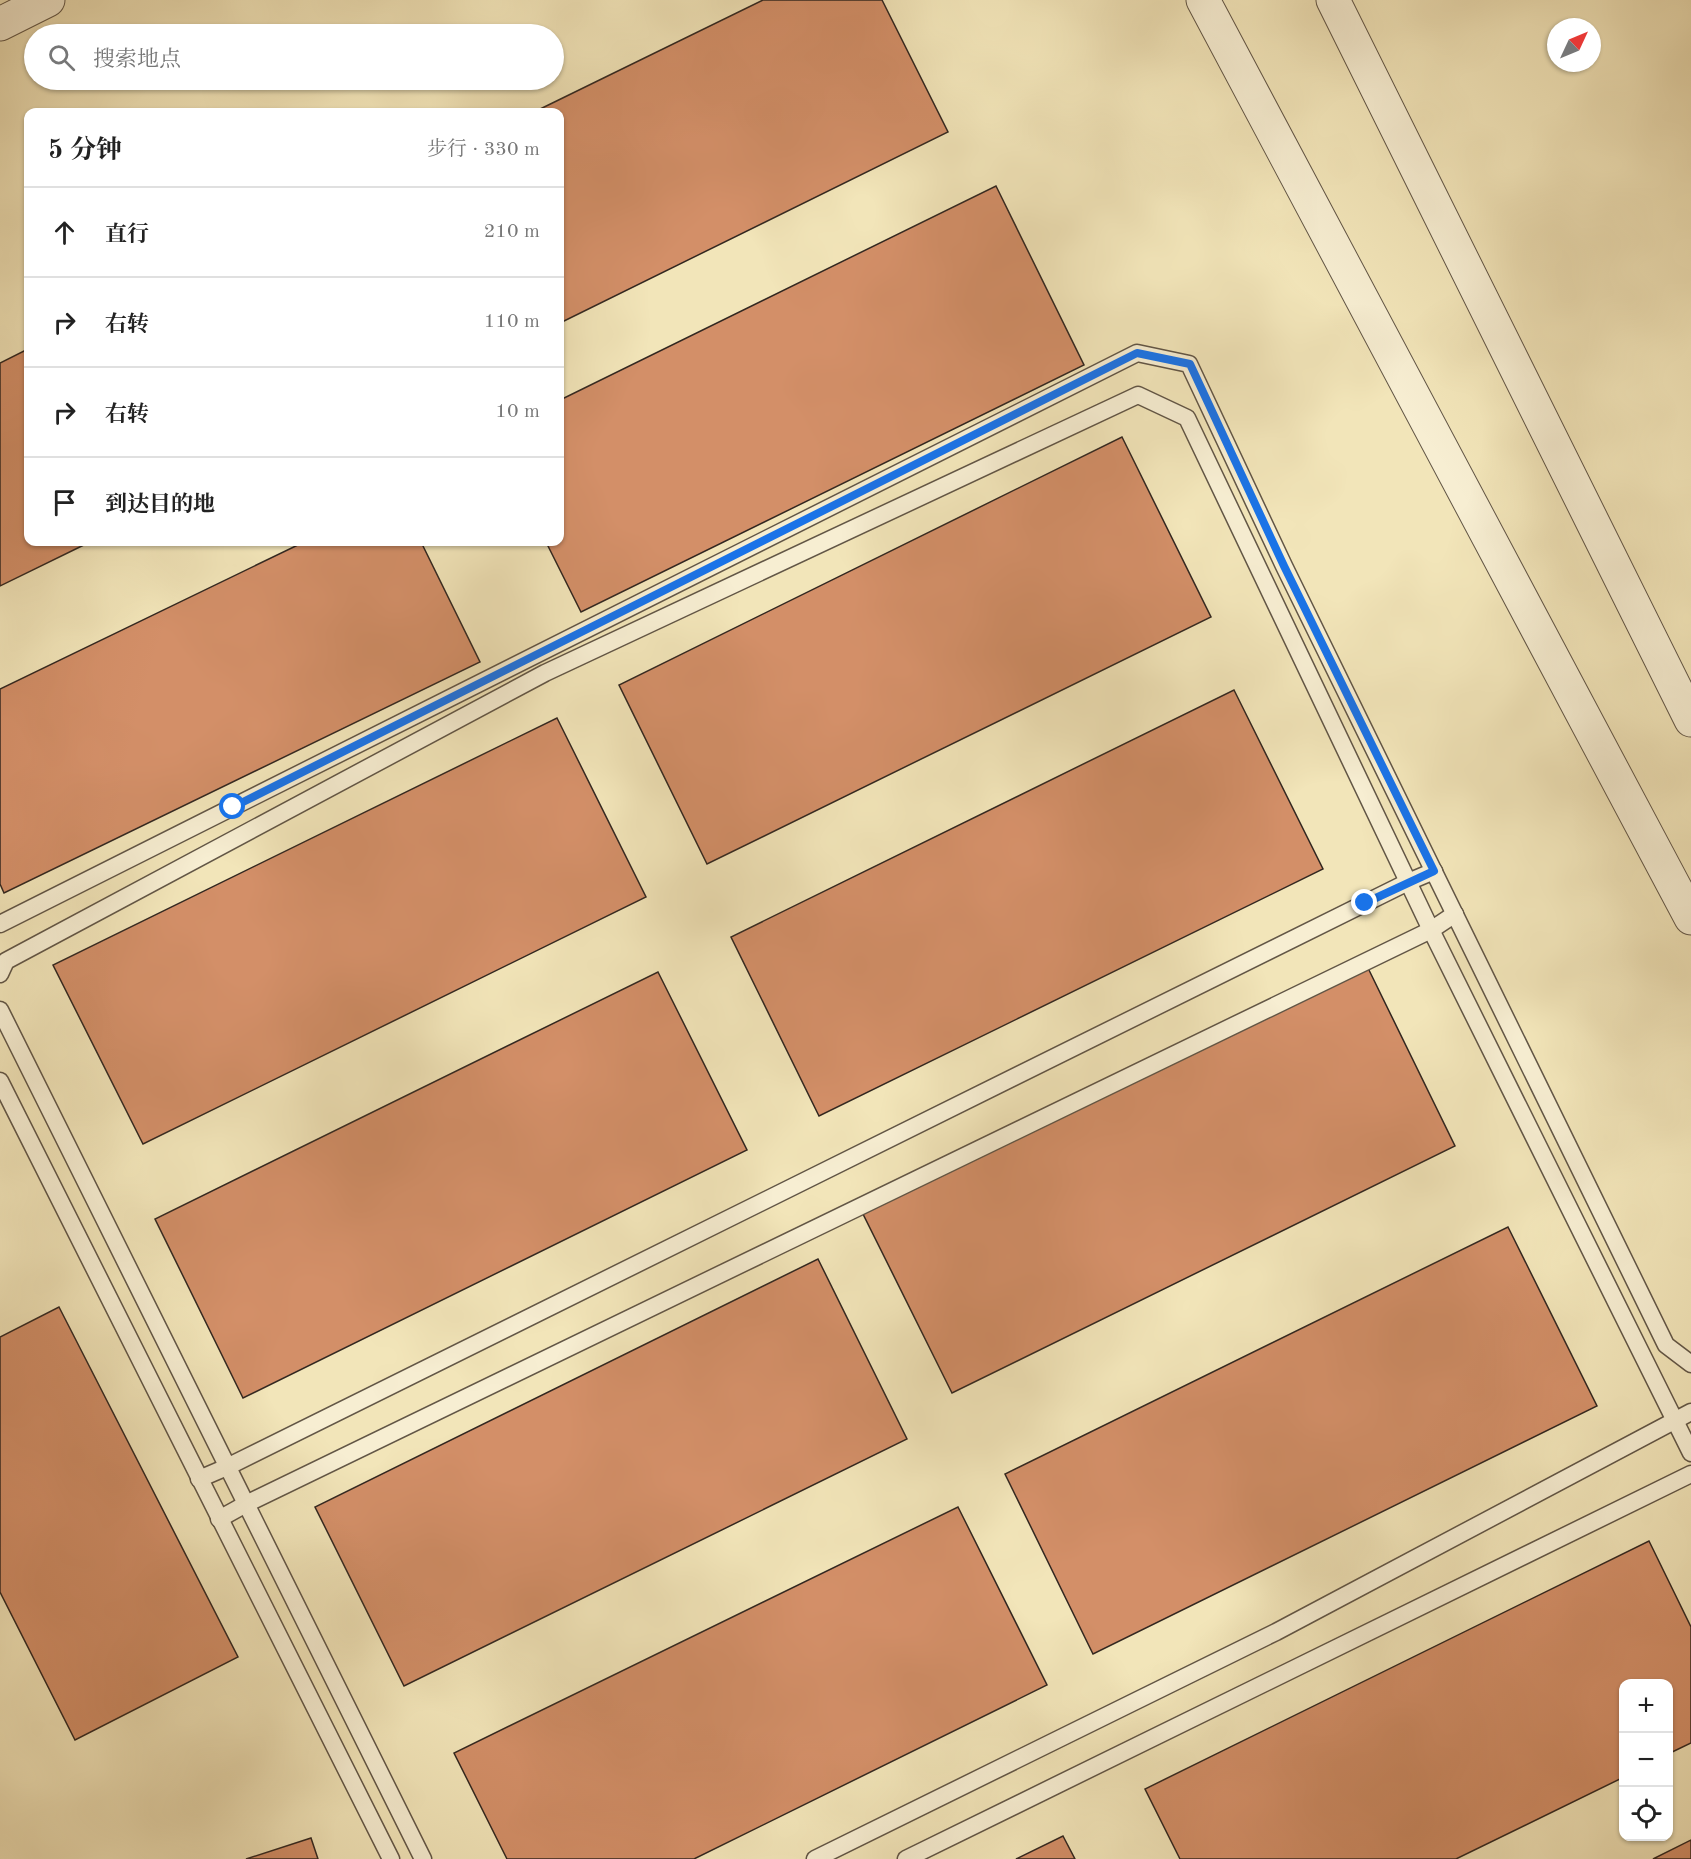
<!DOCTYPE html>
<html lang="zh">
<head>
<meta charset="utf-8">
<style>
  :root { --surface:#fff; --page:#f6f6f6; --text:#222; --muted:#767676; --line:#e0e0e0 }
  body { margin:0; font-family:"Old Standard TT","Noto Serif SC",serif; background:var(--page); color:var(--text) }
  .controls { position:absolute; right:18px; bottom:18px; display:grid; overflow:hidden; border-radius:12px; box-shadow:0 2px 4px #0004 }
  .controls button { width:54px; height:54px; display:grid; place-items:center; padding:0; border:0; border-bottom:2px solid var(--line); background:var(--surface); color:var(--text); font:30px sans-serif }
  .compass { position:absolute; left:1547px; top:18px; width:54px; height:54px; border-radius:50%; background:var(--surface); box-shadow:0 2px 4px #0004; rotate:46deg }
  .stop { position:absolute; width:18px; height:18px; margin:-14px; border:4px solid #1a73e8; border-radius:50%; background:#fff }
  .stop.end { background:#1a73e8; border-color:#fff; box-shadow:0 2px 6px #0008 }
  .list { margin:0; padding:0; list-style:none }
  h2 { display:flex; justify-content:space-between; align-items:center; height:78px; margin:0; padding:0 24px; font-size:26px }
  h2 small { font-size:20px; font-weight:400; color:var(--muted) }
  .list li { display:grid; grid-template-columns:39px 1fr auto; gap:18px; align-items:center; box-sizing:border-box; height:90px; padding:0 24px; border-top:2px solid var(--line) }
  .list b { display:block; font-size:22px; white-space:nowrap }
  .list em { font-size:20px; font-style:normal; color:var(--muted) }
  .icon { flex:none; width:33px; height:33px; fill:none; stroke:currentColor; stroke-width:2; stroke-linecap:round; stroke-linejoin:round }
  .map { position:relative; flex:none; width:1691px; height:1859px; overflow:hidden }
  .search { position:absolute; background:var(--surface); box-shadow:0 2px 4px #0004; left:24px; top:24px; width:540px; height:66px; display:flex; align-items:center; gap:15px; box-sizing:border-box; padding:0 21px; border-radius:33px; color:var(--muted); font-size:22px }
  .panel { position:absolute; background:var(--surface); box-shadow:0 2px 4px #0004; left:24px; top:108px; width:540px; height:438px; border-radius:12px }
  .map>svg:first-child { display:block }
  .building { fill:#d38f68; stroke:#322720; stroke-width:1.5 }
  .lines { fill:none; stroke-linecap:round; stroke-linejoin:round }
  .service-casing { stroke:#625646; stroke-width:19 }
  .tertiary-casing { stroke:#625646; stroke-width:35 }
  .service { stroke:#f7eed2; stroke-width:16 }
  .tertiary { stroke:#f7eed2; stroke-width:33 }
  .route { stroke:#1a73e8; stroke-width:8 }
</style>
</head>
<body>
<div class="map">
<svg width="1691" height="1859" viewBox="0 0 1691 1859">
  <rect width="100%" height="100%" fill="#f2e5b9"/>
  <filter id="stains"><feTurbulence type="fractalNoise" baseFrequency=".00333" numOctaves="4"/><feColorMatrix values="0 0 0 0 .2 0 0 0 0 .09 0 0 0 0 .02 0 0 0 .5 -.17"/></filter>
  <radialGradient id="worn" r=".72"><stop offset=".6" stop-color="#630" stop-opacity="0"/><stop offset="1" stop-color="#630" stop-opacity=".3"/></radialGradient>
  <g class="building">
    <path d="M763 0H882L948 132 560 323V112H534Z"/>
    <path d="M996 186 1084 365 581 612 546 542H560V400Z"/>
    <path d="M28 349V542H90L0 586V363Z"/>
    <path d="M1122 437 1211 617 707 864 619 685Z"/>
    <path d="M304 542H421L480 662 4 893 0 884V689Z"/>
    <path d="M1234 690 1323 869 819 1116 731 937Z"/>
    <path d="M557 718 646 897 143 1144 53 965Z"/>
    <path d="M1367 966 1455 1146 952 1393 863 1214Z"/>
    <path d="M658 972 747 1150 243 1398 155 1219Z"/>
    <path d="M1508 1227 1597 1406 1093 1654 1005 1474Z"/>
    <path d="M818 1259 907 1439 404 1686 315 1507Z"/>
    <path d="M59 1307 238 1657 75 1740 0 1592V1337Z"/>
    <path d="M958 1507 1047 1685 694 1859H507L454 1753Z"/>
    <path d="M1649 1541 1691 1627V1743L1668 1754V1684H1624V1777L1456 1859H1180L1145 1789Z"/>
    <path d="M1063 1836 1075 1859H1016Z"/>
    <path d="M311 1838 318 1859H246Z"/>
    <path d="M1691 1840V1859H1653Z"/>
  </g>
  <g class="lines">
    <g class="service-casing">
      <g id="service">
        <path d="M0 924 1137 353 1189 364 1284 566 1666 1345 1691 1364"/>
        <path d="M0 974 6 961 545 673 1138 395 1187 418 1431 930 1691 1453"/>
        <path d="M0 1010 423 1859"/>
        <path d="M0 1081 391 1859"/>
        <path d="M199 1479 227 1467 1408 882 1434 871"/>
        <path d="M219 1519 246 1504 1431 930 1455 914"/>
        <path d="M815 1859 1276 1632 1691 1412"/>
        <path d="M906 1859 1691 1474"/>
      </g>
    </g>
    <g class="tertiary-casing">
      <g id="tertiary">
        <path d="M1203 0 1691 918"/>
        <path d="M1333 0 1691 720"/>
        <path d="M0 24 48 0"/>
      </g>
    </g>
    <use href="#service" class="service"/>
    <use href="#tertiary" class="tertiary"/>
  </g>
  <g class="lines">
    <path class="route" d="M233 807 1137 353 1190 364 1284 566 1434 871 1365 903"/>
  </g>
  <rect width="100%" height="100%" filter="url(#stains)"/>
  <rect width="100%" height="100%" fill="url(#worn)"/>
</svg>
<div class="controls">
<button>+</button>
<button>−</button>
<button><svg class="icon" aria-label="locate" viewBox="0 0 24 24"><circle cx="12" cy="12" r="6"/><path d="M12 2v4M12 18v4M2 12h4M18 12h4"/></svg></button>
</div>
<svg class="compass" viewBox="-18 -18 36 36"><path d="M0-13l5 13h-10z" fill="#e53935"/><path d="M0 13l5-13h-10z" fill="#767676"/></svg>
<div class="stop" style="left:233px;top:807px"></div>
<div class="stop end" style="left:1365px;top:903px"></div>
<div class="search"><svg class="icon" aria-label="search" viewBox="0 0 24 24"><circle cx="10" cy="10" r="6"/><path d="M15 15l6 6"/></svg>搜索地点</div>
<section class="panel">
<h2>5 分钟<small>步行 · 330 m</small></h2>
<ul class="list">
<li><svg class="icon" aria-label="ahead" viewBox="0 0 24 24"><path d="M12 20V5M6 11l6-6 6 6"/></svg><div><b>直行</b></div><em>210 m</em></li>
<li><svg class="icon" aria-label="right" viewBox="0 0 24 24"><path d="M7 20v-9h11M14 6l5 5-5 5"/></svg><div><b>右转</b></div><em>110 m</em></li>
<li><svg class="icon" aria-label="right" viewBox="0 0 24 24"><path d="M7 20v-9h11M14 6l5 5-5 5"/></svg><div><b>右转</b></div><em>10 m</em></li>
<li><svg class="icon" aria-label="arrive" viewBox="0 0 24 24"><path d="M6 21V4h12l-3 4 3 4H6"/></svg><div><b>到达目的地</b></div></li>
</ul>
</section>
</div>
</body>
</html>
